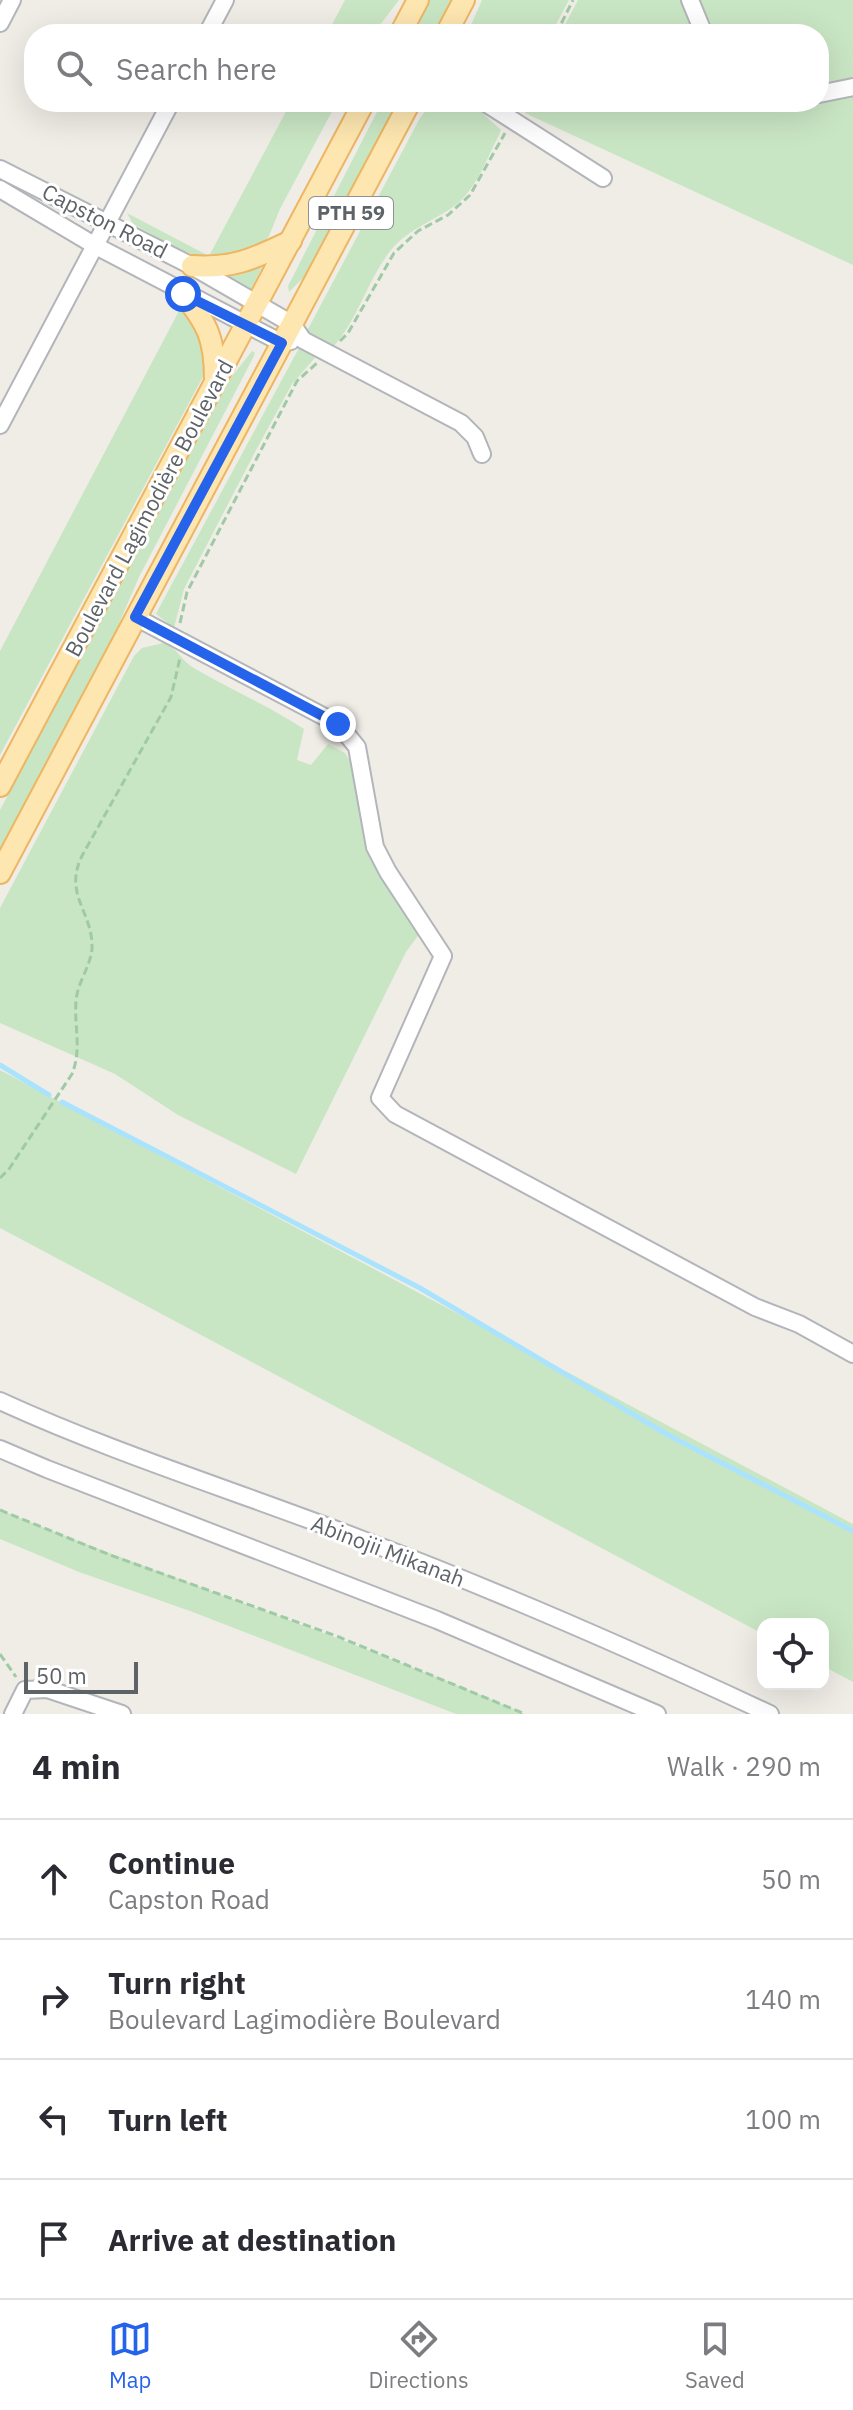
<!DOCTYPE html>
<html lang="en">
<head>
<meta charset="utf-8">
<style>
  :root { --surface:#fff; --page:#f2f2f3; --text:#2b2b33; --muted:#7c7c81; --line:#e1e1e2; --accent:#2563eb }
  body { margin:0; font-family:"IBM Plex Sans",sans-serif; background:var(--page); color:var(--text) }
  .controls { position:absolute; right:24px; bottom:24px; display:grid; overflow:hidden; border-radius:16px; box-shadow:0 8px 32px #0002 }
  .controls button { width:72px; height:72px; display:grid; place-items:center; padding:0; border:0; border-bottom:2px solid var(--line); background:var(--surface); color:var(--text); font:40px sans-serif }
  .scale { position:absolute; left:24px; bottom:20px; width:114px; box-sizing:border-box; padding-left:8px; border:4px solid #5e6367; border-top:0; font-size:22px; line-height:28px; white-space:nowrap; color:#5e6367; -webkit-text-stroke:6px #fff; paint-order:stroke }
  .stop { position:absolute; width:24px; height:24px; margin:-18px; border:6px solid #2563eb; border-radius:50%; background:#fff }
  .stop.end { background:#2563eb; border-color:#fff; box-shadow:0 2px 8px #0008 }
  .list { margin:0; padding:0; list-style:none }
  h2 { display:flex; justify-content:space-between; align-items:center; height:104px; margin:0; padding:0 32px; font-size:34px }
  h2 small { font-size:26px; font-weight:400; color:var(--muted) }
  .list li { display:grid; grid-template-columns:52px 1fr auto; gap:24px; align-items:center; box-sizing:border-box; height:120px; padding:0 32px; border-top:2px solid var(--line) }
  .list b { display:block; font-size:30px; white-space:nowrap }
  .list p { margin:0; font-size:26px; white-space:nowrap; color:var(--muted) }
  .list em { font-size:26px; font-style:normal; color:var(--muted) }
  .icon { flex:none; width:44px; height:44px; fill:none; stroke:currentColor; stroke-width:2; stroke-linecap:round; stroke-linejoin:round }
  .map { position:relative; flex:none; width:853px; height:1714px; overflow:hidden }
  .search { position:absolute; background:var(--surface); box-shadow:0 8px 32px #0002; left:24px; right:24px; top:24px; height:88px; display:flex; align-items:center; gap:20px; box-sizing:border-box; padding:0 28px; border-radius:32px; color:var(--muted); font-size:30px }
  .sheet { height:584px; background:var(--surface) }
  nav { display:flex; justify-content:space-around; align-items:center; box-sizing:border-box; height:112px; border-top:2px solid var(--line); background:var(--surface); font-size:22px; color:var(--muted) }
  nav a { display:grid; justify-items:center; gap:4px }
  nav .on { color:var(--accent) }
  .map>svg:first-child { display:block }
  .green { fill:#c9e6c4 }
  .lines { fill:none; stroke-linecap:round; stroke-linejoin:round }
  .stream { stroke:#aae3fd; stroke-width:5 }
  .minor-casing { stroke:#b2b5b9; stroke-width:20 }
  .major-casing { stroke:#eeb562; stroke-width:24 }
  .path { stroke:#9fcaa5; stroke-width:3; stroke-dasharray:8 4; stroke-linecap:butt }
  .minor { stroke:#fff; stroke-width:16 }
  .major { stroke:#fde6af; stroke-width:20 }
  .route { stroke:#2563eb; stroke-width:10 }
  .labels { text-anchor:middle; stroke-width:6; stroke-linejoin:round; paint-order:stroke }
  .shield { fill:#fff; stroke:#8e9295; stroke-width:2 }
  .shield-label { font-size:20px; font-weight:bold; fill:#5e6367 }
  .street-label { font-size:22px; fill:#5e6367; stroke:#fff }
</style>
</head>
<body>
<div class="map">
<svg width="853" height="1714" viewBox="0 0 853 1714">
  <rect width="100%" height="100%" fill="#f0ede7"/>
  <g class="green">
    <path d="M345 0H399L373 34H327Z"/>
    <path d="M429 0H453L435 34H413Z"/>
    <path d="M482 0H569L551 34H467Z"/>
    <path d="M578 0H853V265L525 113 531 102H819V34H560Z"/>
    <path d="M291 102H337L280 209 269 236 260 246 235 258 199 257 176 248 133 224 127 213 209 256Z"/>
    <path d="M382 102H399L308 273 289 292 288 286Z"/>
    <path d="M439 102H470L501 130 499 135C487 158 477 187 457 204 435 221 409 228 391 250 368 279 359 317 334 346L307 331 420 118 427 109Z"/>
    <path d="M263 265 250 291 221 274 260 265Z"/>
    <path d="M180 309C199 321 210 352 205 373L0 755V651Z"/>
    <path d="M299 348 315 356 314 359 292 384 254 454 184 589 174 628 156 614 159 608Z"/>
    <path d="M252 351 255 353 253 358 139 577 96 677 0 856V810L226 384Z"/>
    <path d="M163 643C177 647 181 660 192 667 229 689 268 705 304 729L297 760 311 765 328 744 345 753 356 770 363 826 375 866 404 914 420 933 406 952 296 1174 178 1115 115 1074 0 1023V908L134 656 142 648Z"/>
    <path d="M0 1070 853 1524V1682L823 1666V1624H763V1634L0 1228Z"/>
    <path d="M0 1510C174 1581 353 1639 525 1714H456L190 1611 79 1572 0 1539Z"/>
  </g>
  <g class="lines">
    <g class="stream">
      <path d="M0 1065 49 1095"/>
      <path d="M62 1102 420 1288 668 1435 853 1531"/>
    </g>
    <g class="minor-casing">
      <g id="minor">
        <path d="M690 0 704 34"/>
        <path d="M0 23 12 0"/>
        <path d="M207 34 225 0"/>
        <path d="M819 94 853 87"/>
        <path d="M484 102 603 178"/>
        <path d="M0 169 192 266 292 324 303 340 461 423 475 437 482 454"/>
        <path d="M0 189 94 245 282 343 291 341"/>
        <path d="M0 425 171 102"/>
        <path d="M135 617 338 724 357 747 375 847 388 872 443 956 380 1098 395 1114 755 1307 799 1324 853 1354"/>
        <path d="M0 1401C118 1455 242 1493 363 1540 501 1592 637 1652 770 1714"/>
        <path d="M0 1449 47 1469 437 1620 657 1714"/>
        <path d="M13 1714 25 1690 47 1689 122 1714"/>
      </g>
    </g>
    <g class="major-casing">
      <g id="major">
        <path d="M400 34 418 0"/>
        <path d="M446 34 464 0"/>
        <path d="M192 266C234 269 255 258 291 241"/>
        <path d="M183 294C208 324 215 340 215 380"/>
        <path d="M0 786 364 102"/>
        <path d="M0 873 410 102"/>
      </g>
    </g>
    <g class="path">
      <path d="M556 34 573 0"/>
      <path d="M340 341 348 333 394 253 418 231 448 215 470 195 505 133"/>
      <path d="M180 623 187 592 297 381 317 363"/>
      <path d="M0 1178 9 1169 72 1074C82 1049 74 1027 76 1001 77 983 91 966 92 948 93 911 62 894 83 854L171 697 180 658"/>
      <path d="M0 1510 110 1555 339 1637 525 1714"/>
      <path d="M0 1654 16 1677"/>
    </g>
    <use href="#minor" class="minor"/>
    <use href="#major" class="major"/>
  </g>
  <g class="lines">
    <path class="route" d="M183 294 282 343 135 617 338 724"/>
  </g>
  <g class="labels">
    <rect class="shield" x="309" y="197" width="84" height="32" rx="6"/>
    <g class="shield-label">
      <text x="351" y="220">PTH 59</text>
    </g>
    <g class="street-label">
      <text transform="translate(105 221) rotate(27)" y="8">Capston Road</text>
      <text transform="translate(149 508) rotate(-62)" y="8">Boulevard Lagimodière Boulevard</text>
      <text transform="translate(388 1551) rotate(21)" y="8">Abinojii Mikanah</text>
    </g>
  </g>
</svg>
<div class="controls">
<button><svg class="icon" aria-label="locate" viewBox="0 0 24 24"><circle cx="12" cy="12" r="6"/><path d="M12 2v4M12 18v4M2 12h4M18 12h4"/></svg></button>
</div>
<div class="scale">50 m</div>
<div class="stop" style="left:183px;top:294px"></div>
<div class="stop end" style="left:338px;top:724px"></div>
<div class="search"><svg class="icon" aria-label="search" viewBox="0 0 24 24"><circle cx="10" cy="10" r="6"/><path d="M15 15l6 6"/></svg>Search here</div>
</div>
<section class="sheet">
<h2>4 min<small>Walk · 290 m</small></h2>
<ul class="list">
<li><svg class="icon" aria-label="ahead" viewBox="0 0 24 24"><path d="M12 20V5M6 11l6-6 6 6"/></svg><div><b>Continue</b><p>Capston Road</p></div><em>50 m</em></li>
<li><svg class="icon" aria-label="right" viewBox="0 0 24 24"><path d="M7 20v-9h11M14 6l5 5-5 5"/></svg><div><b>Turn right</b><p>Boulevard Lagimodière Boulevard</p></div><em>140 m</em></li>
<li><svg class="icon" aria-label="left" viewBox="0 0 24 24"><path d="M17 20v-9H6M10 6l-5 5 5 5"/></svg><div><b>Turn left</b></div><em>100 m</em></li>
<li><svg class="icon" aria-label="arrive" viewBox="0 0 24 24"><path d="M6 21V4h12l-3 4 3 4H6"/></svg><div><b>Arrive at destination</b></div></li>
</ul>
</section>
<nav>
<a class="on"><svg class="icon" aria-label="map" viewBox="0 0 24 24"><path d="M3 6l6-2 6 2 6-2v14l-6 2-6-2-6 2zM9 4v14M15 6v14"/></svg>Map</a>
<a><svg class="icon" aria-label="directions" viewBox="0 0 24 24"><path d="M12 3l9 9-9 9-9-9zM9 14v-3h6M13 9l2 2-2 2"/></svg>Directions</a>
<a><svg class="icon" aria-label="saved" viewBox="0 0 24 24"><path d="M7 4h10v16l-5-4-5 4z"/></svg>Saved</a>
</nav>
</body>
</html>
